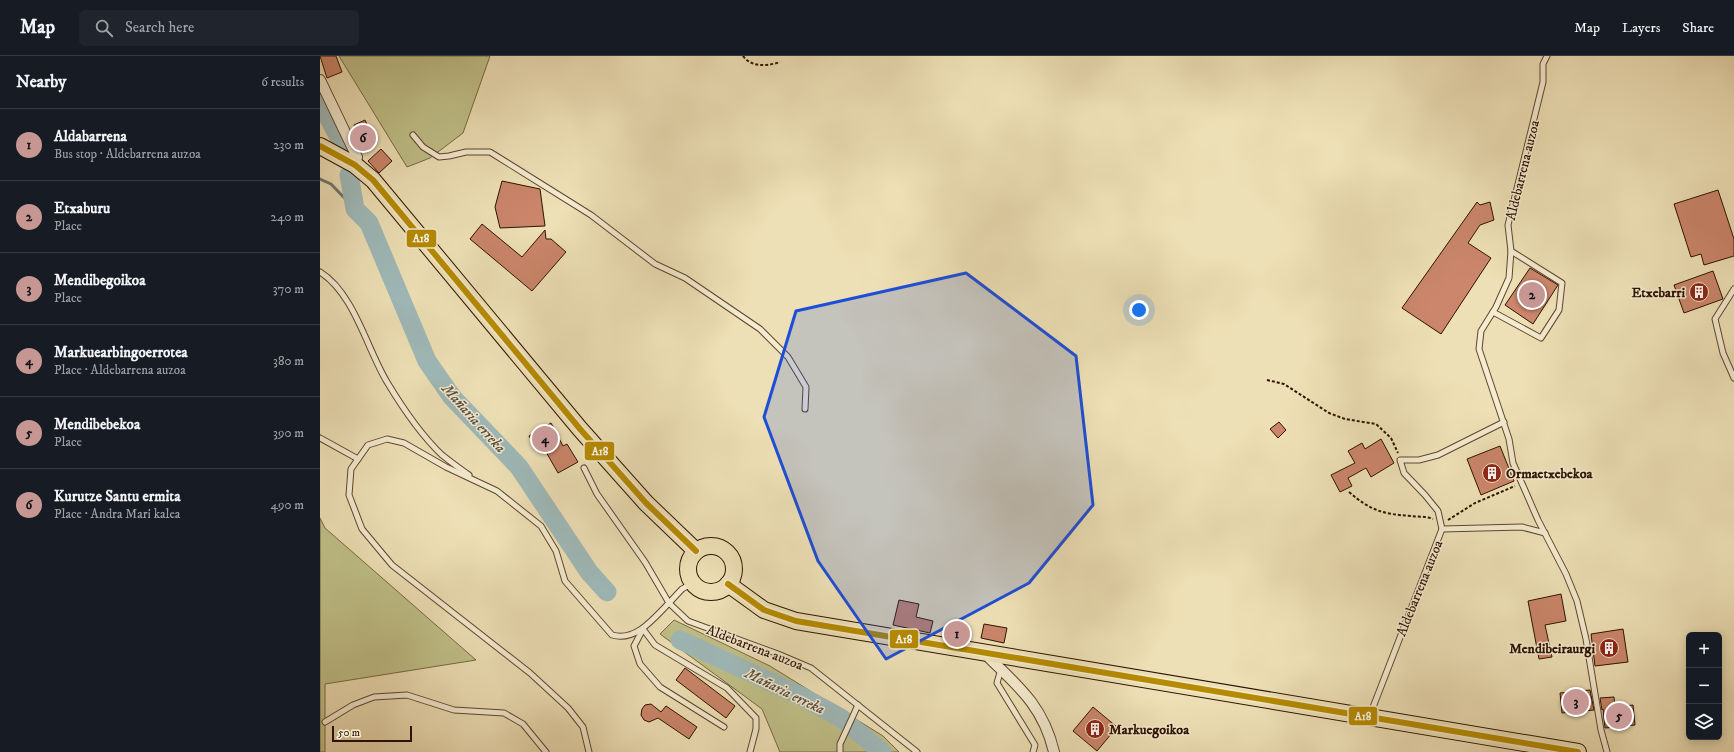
<!DOCTYPE html>
<html lang="en">
<head>
<meta charset="utf-8">
<style>
  :root { --surface:#171b24; --page:#20242c; --text:#f1f3f6; --muted:#9ea1a6; --line:#363941; --accent:#c59692 }
  body { margin:0; font-family:"IM FELL DW Pica",serif; background:var(--page); color:var(--text) }
  .controls { position:absolute; right:12px; bottom:12px; display:grid; overflow:hidden; border-radius:6px; box-shadow:0 2px 10px #0003 }
  .controls button { width:36px; height:36px; display:grid; place-items:center; padding:0; border:0; border-bottom:1px solid var(--line); background:var(--surface); color:var(--text); font:20px sans-serif }
  .scale { position:absolute; left:12px; bottom:10px; width:80px; box-sizing:border-box; padding-left:4px; border:2px solid #2e1300; border-top:0; font-size:11px; line-height:14px; white-space:nowrap; color:#2e1300; -webkit-text-stroke:3px #f4ebd0; paint-order:stroke }
  .you { position:absolute; left:819px; top:254px; width:14px; height:14px; margin:-10px; border:3px solid #fff; border-radius:50%; background:#1a73e8; box-shadow:0 0 0 6px #1a73e833 }
  .badge { display:grid; place-items:center; width:26px; height:26px; border-radius:50%; background:var(--accent); color:#111; font-size:13px; font-weight:700 }
  .pin { position:absolute; translate:-50% -50%; border:2px solid #fff; box-shadow:0 1px 4px #0006 }
  .list { margin:0; padding:0; list-style:none }
  h2 { display:flex; justify-content:space-between; align-items:center; height:52px; margin:0; padding:0 16px; font-size:17px }
  h2 small { font-size:13px; font-weight:400; color:var(--muted) }
  .list li { display:grid; grid-template-columns:26px 1fr auto; gap:12px; align-items:center; box-sizing:border-box; height:72px; padding:0 16px; border-top:1px solid var(--line) }
  .list b { display:block; font-size:15px; white-space:nowrap }
  .list p { margin:0; font-size:13px; white-space:nowrap; color:var(--muted) }
  .list em { font-size:13px; font-style:normal; color:var(--muted) }
  .icon { flex:none; width:22px; height:22px; fill:none; stroke:currentColor; stroke-width:2; stroke-linecap:round; stroke-linejoin:round }
  .map { position:relative; flex:none; width:1414px; height:696px; overflow:hidden }
  header { display:flex; align-items:center; gap:24px; box-sizing:border-box; height:56px; padding:0 20px; background:var(--surface); border-bottom:1px solid var(--line) }
  header strong { font-size:19px }
  nav { display:flex; gap:22px; margin-inline-start:auto; font-size:14px }
  .search { width:280px; height:36px; background:var(--page); display:flex; align-items:center; gap:10px; box-sizing:border-box; padding:0 14px; border-radius:6px; color:var(--muted); font-size:15px }
  main { display:flex }
  aside { flex:1; background:var(--surface) }
  .map>svg:first-child { display:block }
  .green { fill:#c0c089; stroke:#776a44 }
  .lines { fill:none; stroke-linecap:round; stroke-linejoin:round }
  .stream { stroke:#727770; stroke-width:3 }
  .river { stroke:#9fbaba; stroke-width:19 }
  .building { fill:#cb866b; stroke:#2e1300 }
  .lane-casing { stroke:#5e462e; stroke-width:7 }
  .street-casing { stroke:#5e462e; stroke-width:12 }
  .primary-casing { stroke:#2e1300; stroke-width:18 }
  .path { stroke:#2e1300; stroke-width:2; stroke-dasharray:3 2; stroke-linecap:butt }
  .lane { stroke:#f4ebd0; stroke-width:5 }
  .street { stroke:#f4ebd0; stroke-width:10 }
  .primary { stroke:#eee0b6; stroke-width:16 }
  .bus-1-casing { stroke:#f4ebd0; stroke-width:9 }
  .bus-1 { stroke:#b68b00; stroke-width:6 }
  .marked { fill:#1d4ed8; fill-opacity:0.2; stroke:#1d4ed8; stroke-width:3; stroke-linejoin:round }
  .labels { text-anchor:middle; stroke-width:3; stroke-linejoin:round; paint-order:stroke }
  .street-label { font-size:14px; fill:#2e1300; stroke:#f4ebd0 }
  .poi-label { font-size:14px; font-weight:bold; fill:#2e1300; stroke:#f4ebd0; text-anchor:end }
  .water-label { font-size:15px; font-style:italic; fill:#564d41; stroke:#f4ebd0 }
  .line-badge { stroke:#f4ebd0; stroke-width:1.5 }
  .badge-label { font-size:11px; text-anchor:middle; font-weight:bold; fill:#fff }
</style>
</head>
<body>
<header>
<strong>Map</strong>
<div class="search"><svg class="icon" aria-label="search" viewBox="0 0 24 24"><circle cx="10" cy="10" r="6"/><path d="M15 15l6 6"/></svg>Search here</div>
<nav><a>Map</a><a>Layers</a><a>Share</a></nav>
</header>
<main>
<aside>
<h2>Nearby<small>6 results</small></h2>
<ul class="list">
<li><span class="badge">1</span><div><b>Aldabarrena</b><p>Bus stop · Aldebarrena auzoa</p></div><em>230 m</em></li>
<li><span class="badge">2</span><div><b>Etxaburu</b><p>Place</p></div><em>240 m</em></li>
<li><span class="badge">3</span><div><b>Mendibegoikoa</b><p>Place</p></div><em>370 m</em></li>
<li><span class="badge">4</span><div><b>Markuearbingoerrotea</b><p>Place · Aldebarrena auzoa</p></div><em>380 m</em></li>
<li><span class="badge">5</span><div><b>Mendibebekoa</b><p>Place</p></div><em>390 m</em></li>
<li><span class="badge">6</span><div><b>Kurutze Santu ermita</b><p>Place · Andra Mari kalea</p></div><em>490 m</em></li>
</ul>
</aside>
<div class="map">
<svg width="1414" height="696" viewBox="0 0 1414 696">
  <rect width="100%" height="100%" fill="#eee0b6"/>
  <filter id="stains"><feTurbulence type="fractalNoise" baseFrequency=".005" numOctaves="4"/><feColorMatrix values="0 0 0 0 .2 0 0 0 0 .09 0 0 0 0 .02 0 0 0 .5 -.17"/></filter>
  <radialGradient id="worn" r=".72"><stop offset=".6" stop-color="#630" stop-opacity="0"/><stop offset="1" stop-color="#630" stop-opacity=".3"/></radialGradient>
  <g class="green">
    <path d="M19 0H170L143 77 110 102 87 111Z"/>
    <path d="M0 462 5 472 156 604 5 628V696H0Z"/>
    <path d="M354 564 450 610 563 680 579 696H460L442 653 340 578Z"/>
  </g>
  <g class="lines">
    <path class="stream" d="M0 123 11 128 35 153"/>
    <g class="river">
      <path d="M0 46 22 87"/>
      <path d="M29 119 35 153 49 167 107 305 132 341 199 411 269 516 287 536"/>
      <path d="M360 584 481 640 521 662 562 696"/>
    </g>
  </g>
  <g class="building">
    <path d="M0 0H16L22 16 7 22Z"/>
    <path d="M45 64 55 86 40 93 33 78 37 75 34 69Z"/>
    <path d="M61 93 72 105 59 117 48 105Z"/>
    <path d="M182 125 220 133 225 170 180 172 175 151Z"/>
    <path d="M1398 134 1414 183V200L1384 209 1381 198 1371 201 1354 148Z"/>
    <path d="M1157 146 1160 149 1170 146 1174 164 1160 169 1148 187 1171 202 1121 278 1082 252Z"/>
    <path d="M162 168 202 201 225 174 226 183H231L246 196 212 235 150 183Z"/>
    <path d="M1210 212 1238 229 1213 268 1185 249Z"/>
    <path d="M1393 215 1403 243 1364 257 1354 229Z"/>
    <path d="M959 366 966 374 958 382 950 373Z"/>
    <path d="M231 367 243 390 247 388 258 406 238 417 221 387 215 390 209 380Z"/>
    <path d="M1061 383 1074 407 1051 421 1046 412 1028 422 1032 430 1020 436 1011 419 1035 407 1028 395 1042 387 1045 393Z"/>
    <path d="M1180 390 1194 425 1161 439 1147 403Z"/>
    <path d="M1241 538 1246 565 1225 569 1232 601 1219 603 1208 545Z"/>
    <path d="M579 544 599 548 596 561 613 565 610 577 573 569Z"/>
    <path d="M664 568 687 572 684 587 661 582Z"/>
    <path d="M1303 573 1308 606 1275 610 1271 578Z"/>
    <path d="M365 612 415 650 406 662 356 624Z"/>
    <path d="M1270 634 1274 654 1242 657 1240 637Z"/>
    <path d="M1294 641 1295 651 1313 649 1315 669 1285 672 1283 653 1282 654 1280 642Z"/>
    <path d="M331 648 341 656 346 650 377 671 369 683 338 662 329 666 324 664 321 659 322 653 325 649Z"/>
    <path d="M773 651 797 671 777 695 753 675Z"/>
  </g>
  <g class="lines">
    <g class="lane-casing">
      <g id="lane">
        <path d="M1227 0 1223 8V26L1188 169 1191 195 1189 222 1176 251 1161 275 1159 293 1189 383 1193 407 1218 464 1246 518 1257 545 1266 583 1281 674 1287 696"/>
        <path d="M93 79 103 91 119 101 129 100 146 96H170L271 159 335 208 365 222 440 273 468 301 486 331 485 353"/>
        <path d="M0 216C34 237 47 293 67 326 82 351 101 379 122 399 131 406 140 413 149 419"/>
        <path d="M1414 233 1395 263 1403 297 1414 322"/>
        <path d="M1173 256 1221 282 1239 254 1242 227 1191 195"/>
        <path d="M0 382 38 403"/>
        <path d="M264 412 277 438 325 506 349 547C334 562 316 586 292 579L245 525 236 495 221 470 177 435 126 411 84 387 67 383 48 389 31 413 29 439 42 473 72 509 210 617 248 652 263 671 269 696"/>
        <path d="M1122 473 1202 471 1225 477"/>
        <path d="M373 527 362 533 349 547 368 565 458 598 491 612 597 696"/>
        <path d="M323 573 335 589 407 632 436 662V673L430 696"/>
        <path d="M323 573 314 590 320 608 340 631 404 671"/>
        <path d="M681 613 677 627 715 689 713 696"/>
        <path d="M1050 659 1122 473 1118 455 1105 439 1084 417 1080 404H1099L1118 399 1184 366"/>
        <path d="M5 666 33 649 54 641 87 639 134 654 184 657 203 668 226 696"/>
        <path d="M520 696V688L538 649"/>
      </g>
    </g>
    <g class="street-casing">
      <g id="street">
        <path d="M0 24 37 101 35 109"/>
        <path d="M664 597C697 629 723 649 734 696"/>
      </g>
    </g>
    <g class="primary-casing">
      <g id="primary">
        <path d="M0 90 35 109 53 124 260 373 326 447 376 495"/>
        <circle cx="391" cy="513" r="23"/>
        <path d="M408 528 444 554 476 565 1258 696"/>
      </g>
    </g>
    <g class="path">
      <path d="M423 0C432 12 448 10 460 6"/>
      <path d="M947 324 964 328 1009 357 1025 363 1056 368 1071 382 1078 397"/>
      <path d="M1029 436C1051 455 1063 458 1091 460 1098 461 1106 460 1113 463"/>
      <path d="M1128 464 1155 447 1195 430"/>
    </g>
    <use href="#lane" class="lane"/>
    <use href="#street" class="street"/>
    <use href="#primary" class="primary"/>
    <g class="bus-1-casing">
      <g id="bus-1">
        <path d="M0 90 35 109 53 124 260 373 326 447 376 495"/>
        <path d="M408 528 444 554 476 565 1258 696"/>
      </g>
    </g>
    <use href="#bus-1" class="bus-1"/>
  </g>
  <path class="marked" d="M646 217 756 300 773 449 709 527 566 603 498 505 444 361 476 255Z"/>
  <defs>
    <g id="building-disc" transform="scale(1)"><circle r="9.5" fill="#8f2418" stroke="#f4ebd0"/><path d="M-4-6H4V6H1V3H-1V6H-4ZM-2.5-4.3h1.7v1.8h-1.7ZM.8-4.3h1.7v1.8H.8ZM-2.5-1h1.7V.8h-1.7ZM.8-1h1.7V.8H.8Z" fill="#fff"/></g>
  </defs>
  <g fill-rule="evenodd">
    <use href="#building-disc" x="1379" y="236"/>
    <use href="#building-disc" x="1172" y="417"/>
    <use href="#building-disc" x="1289" y="592"/>
    <use href="#building-disc" x="775" y="673"/>
  </g>
  <g class="labels">
    <g class="street-label">
      <text transform="translate(1202 114) rotate(-76)" y="5">Aldebarrena auzoa</text>
      <text transform="translate(1099 532) rotate(-68)" y="5">Aldebarrena auzoa</text>
      <text transform="translate(435 591) rotate(21)" y="5">Aldebarrena auzoa</text>
    </g>
    <g class="poi-label">
      <text x="1365" y="241">Etxebarri</text>
      <text x="1186" y="422" text-anchor="start">Ormaetxebekoa</text>
      <text x="1275" y="597">Mendibeiraurgi</text>
      <text x="789" y="678" text-anchor="start">Markuegoikoa</text>
    </g>
    <g class="water-label">
      <text transform="translate(154 362) rotate(48)" y="5">Mañaria erreka</text>
      <text transform="translate(465 635) rotate(26)" y="5">Mañaria erreka</text>
    </g>
  </g>
  <g class="line-badge">
    <rect x="86" y="173" width="31" height="19" rx="4" fill="#b68b00"/>
    <rect x="264" y="385" width="31" height="20" rx="4" fill="#b68b00"/>
    <rect x="569" y="573" width="30" height="20" rx="4" fill="#b68b00"/>
    <rect x="1028" y="650" width="30" height="20" rx="4" fill="#b68b00"/>
  </g>
  <g class="badge-label">
    <text x="101" y="186">A18</text>
    <text x="280" y="399">A18</text>
    <text x="584" y="587">A18</text>
    <text x="1043" y="664">A18</text>
  </g>
  <rect width="100%" height="100%" filter="url(#stains)"/>
  <rect width="100%" height="100%" fill="url(#worn)"/>
</svg>
<div class="controls">
<button>+</button>
<button>−</button>
<button><svg class="icon" aria-label="layers" viewBox="0 0 24 24"><path d="M12 4l9 5-9 5-9-5zM3 14l9 5 9-5"/></svg></button>
</div>
<div class="scale">50 m</div>
<div class="you"></div>
<div class="pin badge" style="left:637px;top:578px">1</div>
<div class="pin badge" style="left:1212px;top:239px">2</div>
<div class="pin badge" style="left:1256px;top:646px">3</div>
<div class="pin badge" style="left:225px;top:383px">4</div>
<div class="pin badge" style="left:1299px;top:660px">5</div>
<div class="pin badge" style="left:43px;top:82px">6</div>
</div>
</main>
</body>
</html>
